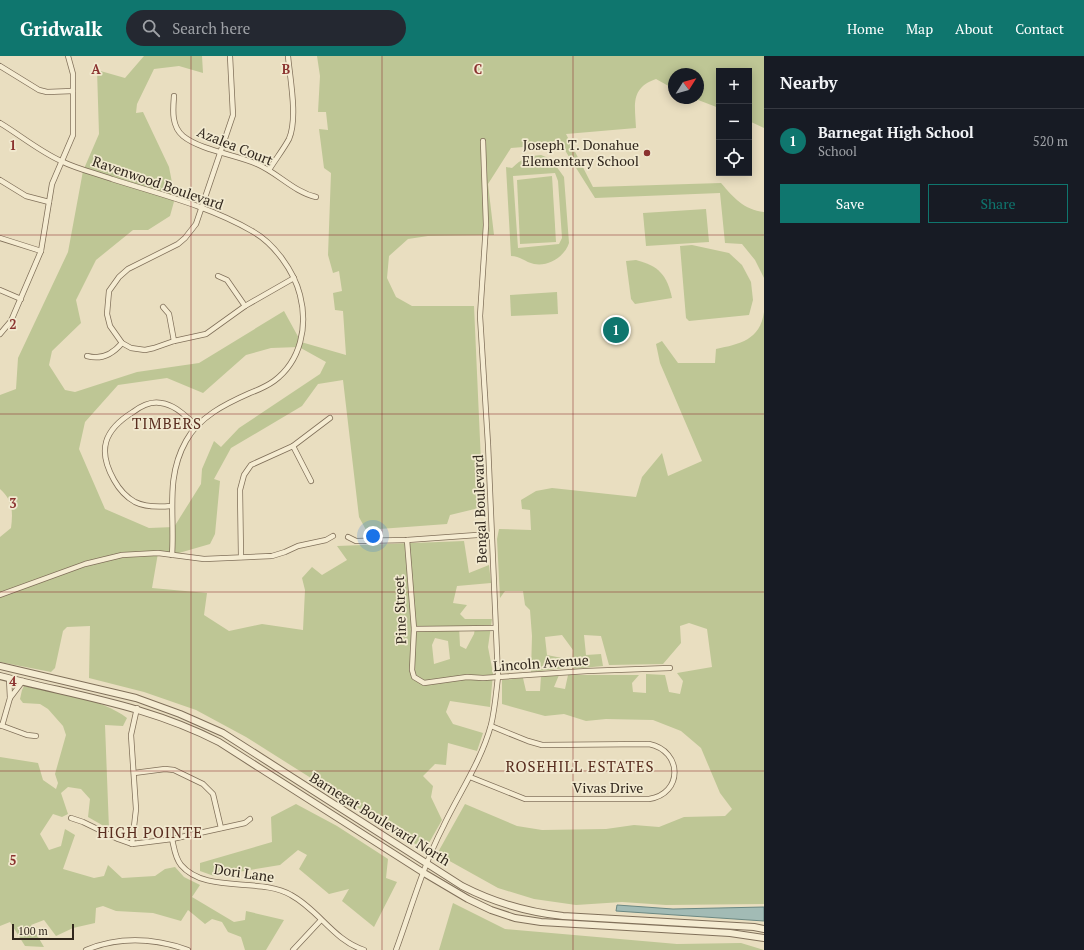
<!DOCTYPE html>
<html lang="en">
<head>
<meta charset="utf-8">
<style>
  :root { --surface:#171b24; --page:#242831; --text:#f1f3f6; --muted:#9ea1a6; --line:#363941; --accent:#0f766e }
  body { margin:0; font-family:"PT Serif",serif; background:var(--page); color:var(--text) }
  .controls { position:absolute; right:12px; top:12px; display:grid; overflow:hidden; border-radius:0px; box-shadow:0 2px 10px #0003 }
  .controls button { width:36px; height:36px; display:grid; place-items:center; padding:0; border:0; border-bottom:1px solid var(--line); background:var(--surface); color:var(--text); font:20px sans-serif }
  .compass { position:absolute; left:668px; top:12px; width:36px; height:36px; border-radius:50%; background:var(--surface); box-shadow:0 2px 10px #0003; rotate:53deg }
  .scale { position:absolute; left:12px; bottom:10px; width:62px; box-sizing:border-box; padding-left:4px; border:2px solid #31271d; border-top:0; font-size:11px; line-height:14px; white-space:nowrap; color:#31271d; -webkit-text-stroke:3px #f1e9cf; paint-order:stroke }
  .you { position:absolute; left:373px; top:480px; width:14px; height:14px; margin:-10px; border:3px solid #fff; border-radius:50%; background:#1a73e8; box-shadow:0 0 0 6px #1a73e833 }
  .badge { display:grid; place-items:center; width:26px; height:26px; border-radius:50%; background:var(--accent); color:#fff; font-size:13px; font-weight:700 }
  .pin { position:absolute; translate:-50% -50%; border:2px solid #fff; box-shadow:0 1px 4px #0006 }
  .list { margin:0; padding:0; list-style:none }
  h2 { display:flex; justify-content:space-between; align-items:center; height:52px; margin:0; padding:0 16px; font-size:17px }
  h2 small { font-size:13px; font-weight:400; color:var(--muted) }
  .list li { display:grid; grid-template-columns:26px 1fr auto; gap:12px; align-items:center; box-sizing:border-box; height:64px; padding:0 16px; border-top:1px solid var(--line) }
  .list b { display:block; font-size:15px; white-space:nowrap }
  .list p { margin:0; font-size:13px; white-space:nowrap; color:var(--muted) }
  .list em { font-size:13px; font-style:normal; color:var(--muted) }
  .actions { display:flex; gap:8px; padding:12px 16px }
  .actions a { flex:1; padding:9px 0; border:1px solid var(--accent); border-radius:0px; text-align:center; font-size:14px; color:var(--accent) }
  .actions .main { background:var(--accent); color:#fff }
  .icon { flex:none; width:22px; height:22px; fill:none; stroke:currentColor; stroke-width:2; stroke-linecap:round; stroke-linejoin:round }
  .map { position:relative; flex:none; width:764px; height:894px; overflow:hidden }
  header { display:flex; align-items:center; gap:24px; box-sizing:border-box; height:56px; padding:0 20px; background:var(--accent); color:#fff }
  header strong { font-size:19px }
  nav { display:flex; gap:22px; margin-inline-start:auto; font-size:14px }
  .search { width:280px; height:36px; background:var(--page); display:flex; align-items:center; gap:10px; box-sizing:border-box; padding:0 14px; border-radius:22px; color:var(--muted); font-size:15px }
  main { display:flex }
  aside { flex:1; background:var(--surface) }
  .map>svg:first-child { display:block }
  .green { fill:#bec695; fill-rule:evenodd }
  .water { fill:#a2bbb5; stroke:#6b8882 }
  .lines { fill:none; stroke-linecap:round; stroke-linejoin:round }
  .minor-casing { stroke:#80705a; stroke-width:6 }
  .tertiary-casing { stroke:#80705a; stroke-width:8 }
  .minor { stroke:#f5ecd2; stroke-width:4.5 }
  .tertiary { stroke:#f5ecd2; stroke-width:6 }
  .grid { fill:none; stroke:#8a322f; stroke-width:1; stroke-opacity:0.55 }
  .poi-dot { fill:#8a322f; stroke:#f1e9cf; stroke-width:1.5 }
  .labels { text-anchor:middle; stroke-width:3.5; stroke-linejoin:round; paint-order:stroke }
  .poi-label { font-size:14px; fill:#31271d; stroke:#f1e9cf; text-anchor:end }
  .street-label { font-size:14px; fill:#31271d; stroke:#f1e9cf }
  .neighbourhood-label { font-size:15px; letter-spacing:1px; fill:#5a2e20; stroke:#f1e9cf }
  .grid-label { font-size:13px; text-anchor:middle; font-weight:bold; fill:#8a322f; stroke:#f1e9cf; stroke-width:3.5; stroke-linejoin:round; paint-order:stroke }
</style>
</head>
<body>
<header>
<strong>Gridwalk</strong>
<div class="search"><svg class="icon" aria-label="search" viewBox="0 0 24 24"><circle cx="10" cy="10" r="6"/><path d="M15 15l6 6"/></svg>Search here</div>
<nav><a>Home</a><a>Map</a><a>About</a><a>Contact</a></nav>
</header>
<main>
<div class="map">
<svg width="764" height="894" viewBox="0 0 764 894">
  <rect width="100%" height="100%" fill="#e9dec0"/>
  <g class="green">
    <path d="M144 0H202L203 17 179 10 154 13 137 48 136 57 143 56 169 111 175 142 170 160 148 174H133L96 204 76 244 81 267 52 295 49 309 65 334 75 336 137 316 199 307 284 255 301 286 346 299 343 255 335 254 333 237 342 235 339 215 333 217 328 199 331 117 324 112 319 73 328 74 326 56H318L320 20 317 0H764V72L749 65V15H719V52L693 42H698V18H674V33L656 23C630 32 635 49 636 72L566 78 593 131 721 127C733 141 744 154 764 156V222L755 204 742 188 725 187 720 137 595 142 561 88 511 92 488 128 494 179 428 180 408 183 389 200 387 222 396 241 412 250H474L483 451 450 459 447 468 366 474 359 461 343 324 318 328 302 350 231 392 214 423 220 425 215 478 210 488 172 499 158 497 152 532 207 537 204 559 229 575 262 568 303 574 305 534 302 522 312 511 322 519 347 504 337 490 464 485 469 517 489 509 491 527 457 530 453 547 467 549 460 558 465 563H492L488 591 493 617 490 651 450 645 446 656 453 668 483 677 477 695 448 687 446 709 435 708 423 720 433 730 431 741 442 764 425 794 246 681 196 654 144 636 89 622 90 570 67 571 63 575 55 612 51 616 0 606V481L11 472C13 457 13 444 0 433V339L16 333 18 302 68 196 83 115 99 78 97 14 125 22ZM299 291 326 306 320 318 239 372 221 391 214 385 202 413 201 428 174 471 149 472 105 453 79 393 85 366 118 329 167 322 203 337 246 299 271 292ZM459 570 475 572 474 578 466 593 460 590ZM435 582 448 585 450 603 434 608 432 589Z"/>
    <path d="M541 99 551 103 564 121 569 187C565 200 549 211 534 208 525 206 520 200 511 200L506 111 512 112C521 103 528 100 541 99ZM555 117 558 125 562 182 559 188 518 192 513 120Z"/>
    <path d="M552 120 556 186 520 188 517 124Z"/>
    <path d="M706 153 709 186 646 190 643 157Z"/>
    <path d="M692 189 729 197 742 209 751 226 753 244 749 259 689 265 686 262 680 190Z"/>
    <path d="M636 204C659 210 667 219 672 242L635 248 631 243 626 205Z"/>
    <path d="M557 236 558 258 511 260 510 239Z"/>
    <path d="M764 256V848L666 849 622 846 576 849 534 843 498 832 437 798 465 748 517 770 542 774 606 773 634 769 659 771 684 761 725 760 732 753 720 737 701 692 681 675 653 664 606 663 586 665 564 658 545 660 502 648V624L523 622 526 635H540L541 620 559 619 554 631 565 633 568 619H639L632 627 633 636 646 637V618L665 619 669 636 680 638 683 625 677 617 712 611 707 573 689 567 680 570 681 587 663 608 609 609 601 580 584 579 586 599 601 598 603 610 572 613 573 594 562 579 545 581 547 599 562 602 566 612 531 616 532 580 530 554 525 549 523 535H505L500 542 497 483 499 473 531 474 530 454 522 453 521 444 536 435 552 432 636 441 642 421 662 397 668 420 702 405 660 307 656 288 662 285 678 307H715L716 293C740 288 760 284 764 256Z"/>
    <path d="M24 630C55 636 103 643 127 662L123 670 105 669 109 773 88 761 90 743 81 733 68 731 61 737 68 758 62 761 53 758 40 778 49 794 61 790 65 773 75 779 63 813 94 822 104 820 108 809 122 822 155 820 165 813 175 811 184 821 200 829 192 841 234 866 245 864 246 855 284 864 266 894H245L241 881 228 876 222 866 212 863 205 868 188 854 181 865 153 857 116 855 103 850 96 852 95 867 73 872 56 880 44 864 31 869 44 891 25 890 10 866 0 870V701L38 707 43 724 56 733 58 727 55 718 66 679 63 670 48 653 40 648 23 647 20 643 22 634Z"/>
    <path d="M296 748 337 770 388 803 386 822 397 826 374 871 342 845 349 833 329 838 299 813 307 799 298 794 280 809 214 820 200 815V807L272 786 271 761Z"/>
    <path d="M453 847 505 873 677 888 741 887 764 894H439Z"/>
  </g>
  <path class="water" d="M617 849 673 853 764 851V865L616 855Z"/>
  <g class="lines">
    <g class="minor-casing">
      <g id="minor">
        <path d="M230 0 233 59 196 168 185 182 178 188 128 213 119 221 109 235 107 258 110 270 122 287 131 292 145 294 154 292 174 285 206 278 245 250 294 222"/>
        <path d="M0 10 39 34 47 36 73 35"/>
        <path d="M174 40C173 53 171 70 183 80 200 94 237 99 257 108 278 117 294 136 316 141"/>
        <path d="M0 67C20 79 39 95 61 105 77 113 95 117 112 123 159 138 209 150 252 175 274 187 294 215 300 239 308 270 301 305 274 325 267 330 258 334 250 337 225 348 199 361 186 385 165 422 175 459 172 499"/>
        <path d="M269 114C275 104 283 94 289 83 298 62 290 23 288 0"/>
        <path d="M0 124 26 140 49 146"/>
        <path d="M0 182 41 195"/>
        <path d="M218 220 227 224 245 250"/>
        <path d="M0 234 21 243"/>
        <path d="M163 251 169 258 174 285"/>
        <path d="M0 278 11 265 41 195 52 128 73 79V18L68 0"/>
        <path d="M87 300C101 304 112 299 122 287"/>
        <path d="M293 390 311 425"/>
        <path d="M171 450C160 451 145 451 135 446 126 441 119 433 114 424 97 394 104 374 133 356 141 350 151 345 161 347 176 349 186 361 197 370"/>
        <path d="M348 481 356 485 407 484 491 478"/>
        <path d="M407 484 414 573 412 614 414 621 424 627 467 621 483 622 587 615 670 612"/>
        <path d="M241 501 240 434 244 419 251 409 293 390 330 362"/>
        <path d="M0 539 85 508 122 499 158 497 204 503 272 500 285 496 298 490 326 484 333 480"/>
        <path d="M414 573 495 572"/>
        <path d="M9 622 10 642"/>
        <path d="M0 669 27 679 36 680"/>
        <path d="M2 670 10 642 23 625"/>
        <path d="M134 717 165 713 174 714 203 728 213 738 221 772"/>
        <path d="M470 721 525 743H649C683 738 683 695 649 688L542 689 528 685 491 670"/>
        <path d="M71 762 83 766 118 783 132 788 172 783 245 767 250 763"/>
        <path d="M172 783C174 791 175 802 181 809 205 838 261 821 291 839 319 854 333 884 364 894"/>
        <path d="M132 788 136 753 131 679 137 652"/>
        <path d="M86 894C120 880 154 882 188 894"/>
        <path d="M293 894 321 864"/>
        <path d="M396 894C411 853 423 810 443 771 459 737 481 706 491 669 495 653 496 637 498 621L488 388 480 260 486 169 483 85"/>
      </g>
    </g>
    <g class="tertiary-casing">
      <g id="tertiary">
        <path d="M0 610 136 642 180 658 223 677 462 830C495 847 526 856 563 860L754 871 764 873"/>
        <path d="M0 620C77 640 147 649 219 686L424 817 468 843 491 854 515 862 541 866 730 877 764 882"/>
      </g>
    </g>
    <use href="#minor" class="minor"/>
    <use href="#tertiary" class="tertiary"/>
  </g>
  <path class="grid" d="M191 0V894M382 0V894M573 0V894M0 179H764M0 358H764M0 536H764M0 715H764"/>
  <circle class="poi-dot" cx="647" cy="97" r="4"/>
  <g class="labels">
    <g class="poi-label">
      <text x="639" y="94">Joseph T. Donahue<tspan x="639" dy="16">Elementary School</tspan></text>
    </g>
    <g class="street-label">
      <text transform="translate(235 90) rotate(22)" y="5">Azalea Court</text>
      <text transform="translate(158 127) rotate(19)" y="5">Ravenwood Boulevard</text>
      <text transform="translate(480 453) rotate(-92)" y="5">Bengal Boulevard</text>
      <text transform="translate(400 554) rotate(-92)" y="5">Pine Street</text>
      <text transform="translate(541 607) rotate(-4)" y="5">Lincoln Avenue</text>
      <text x="608" y="737">Vivas Drive</text>
      <text transform="translate(380 763) rotate(32)" y="5">Barnegat Boulevard North</text>
      <text transform="translate(244 817) rotate(8)" y="5">Dori Lane</text>
    </g>
    <g class="neighbourhood-label">
      <text x="167" y="373">TIMBERS</text>
      <text x="580" y="716">ROSEHILL ESTATES</text>
      <text x="150" y="782">HIGH POINTE</text>
    </g>
  </g>
  <g class="grid-label">
    <text x="96" y="18">A</text>
    <text x="286" y="18">B</text>
    <text x="478" y="18">C</text>
    <text x="13" y="94">1</text>
    <text x="13" y="273">2</text>
    <text x="13" y="452">3</text>
    <text x="13" y="630">4</text>
    <text x="13" y="809">5</text>
  </g>
</svg>
<div class="controls">
<button>+</button>
<button>−</button>
<button><svg class="icon" aria-label="locate" viewBox="0 0 24 24"><circle cx="12" cy="12" r="6"/><path d="M12 2v4M12 18v4M2 12h4M18 12h4"/></svg></button>
</div>
<svg class="compass" viewBox="-18 -18 36 36"><path d="M0-13l5 13h-10z" fill="#e53935"/><path d="M0 13l5-13h-10z" fill="#9ea1a6"/></svg>
<div class="scale">100 m</div>
<div class="you"></div>
<div class="pin badge" style="left:616px;top:274px">1</div>
</div>
<aside>
<h2>Nearby<small></small></h2>
<ul class="list">
<li><span class="badge">1</span><div><b>Barnegat High School</b><p>School</p></div><em>520 m</em></li>
</ul>
<div class="actions"><a class="main">Save</a><a>Share</a></div>
</aside>
</main>
</body>
</html>
